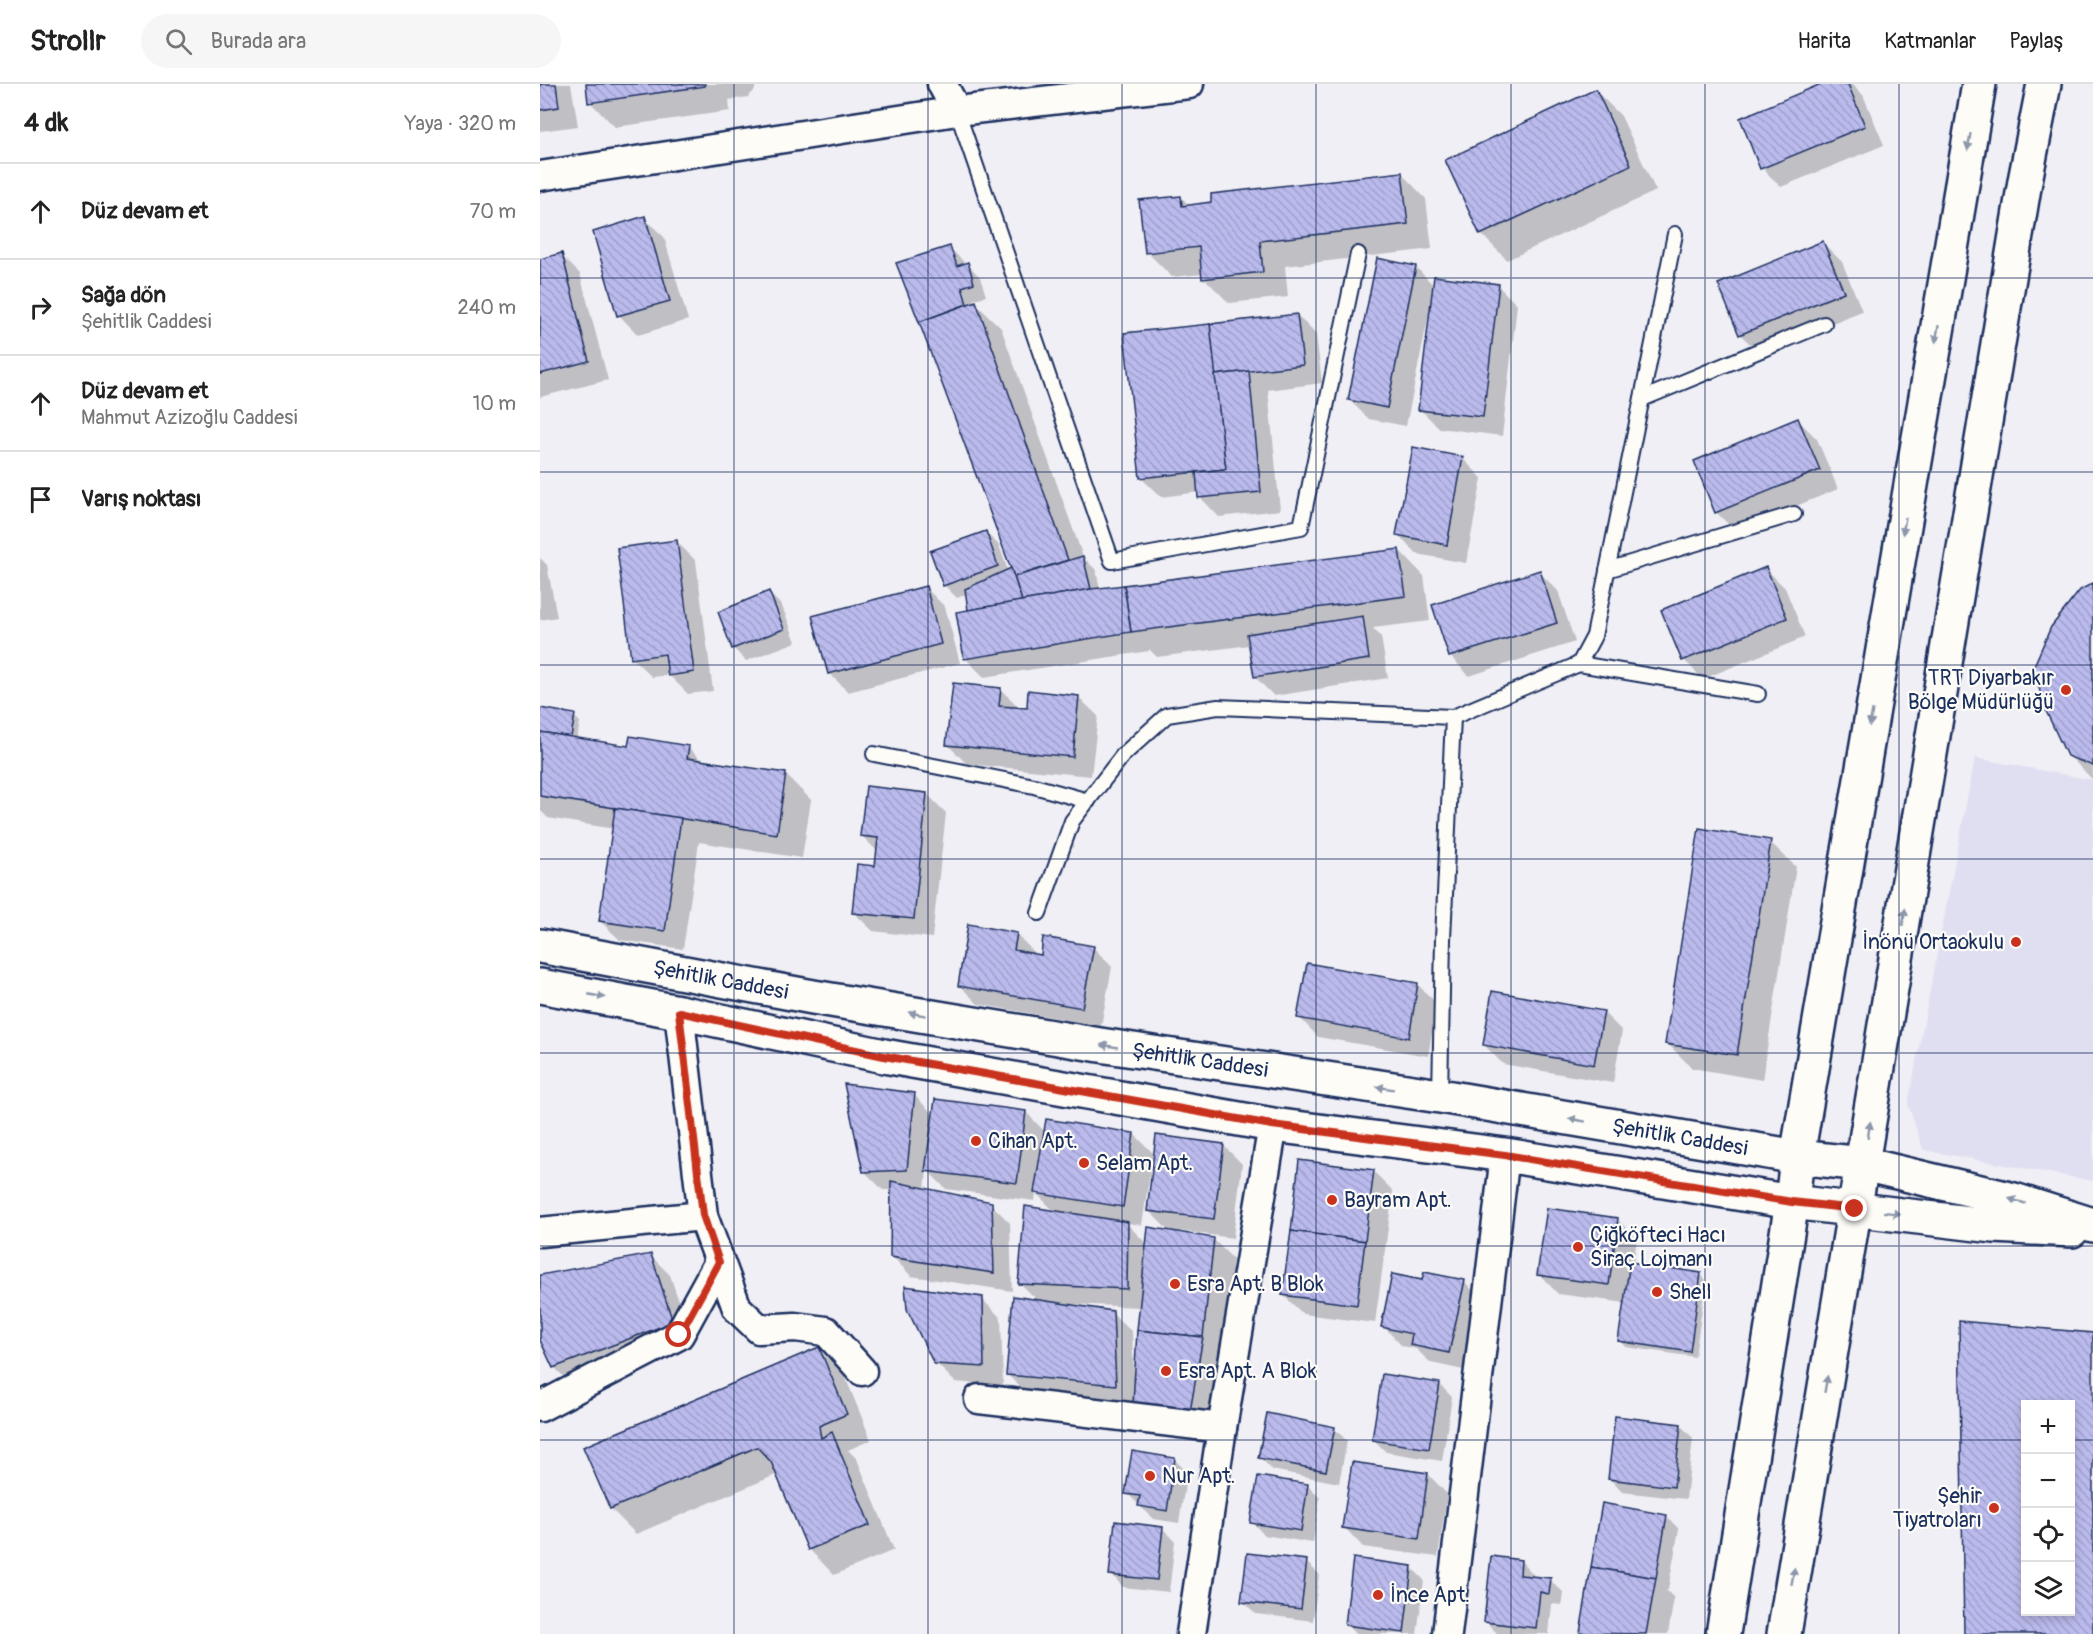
<!DOCTYPE html>
<html lang="tr">
<head>
<meta charset="utf-8">
<style>
  :root { --surface:#fff; --page:#f6f6f6; --text:#222; --muted:#767676; --line:#e0e0e0 }
  body { margin:0; font-family:Pangolin,sans-serif; background:var(--page); color:var(--text) }
  .controls { position:absolute; right:18px; bottom:18px; display:grid; overflow:hidden; border-radius:0px; box-shadow:0 3px 9px #0003 }
  .controls button { width:54px; height:54px; display:grid; place-items:center; padding:0; border:0; border-bottom:2px solid var(--line); background:var(--surface); color:var(--text); font:30px sans-serif }
  .stop { position:absolute; width:18px; height:18px; margin:-14px; border:4px solid #c8321e; border-radius:50%; background:#fff }
  .stop.end { background:#c8321e; border-color:#fff; box-shadow:0 2px 6px #0008 }
  .list { margin:0; padding:0; list-style:none }
  h2 { display:flex; justify-content:space-between; align-items:center; height:78px; margin:0; padding:0 24px; font-size:26px }
  h2 small { font-size:20px; font-weight:400; color:var(--muted) }
  .list li { display:grid; grid-template-columns:39px 1fr auto; gap:18px; align-items:center; box-sizing:border-box; height:96px; padding:0 24px; border-top:2px solid var(--line) }
  .list b { display:block; font-size:22px; white-space:nowrap }
  .list p { margin:0; font-size:20px; white-space:nowrap; color:var(--muted) }
  .list em { font-size:20px; font-style:normal; color:var(--muted) }
  .icon { flex:none; width:33px; height:33px; fill:none; stroke:currentColor; stroke-width:2; stroke-linecap:round; stroke-linejoin:round }
  .map { position:relative; flex:none; width:1553px; height:1550px; overflow:hidden }
  header { display:flex; align-items:center; gap:36px; box-sizing:border-box; height:84px; padding:0 30px; background:var(--surface); border-bottom:2px solid var(--line) }
  header strong { font-size:28px }
  nav { display:flex; gap:33px; margin-inline-start:auto; font-size:21px }
  .search { width:420px; height:54px; background:var(--page); display:flex; align-items:center; gap:15px; box-sizing:border-box; padding:0 21px; border-radius:33px; color:var(--muted); font-size:22px }
  main { display:flex }
  aside { flex:1; background:var(--surface) }
  .map>svg:first-child { display:block }
  .built { fill:#e0dff2 }
  .shadow { fill:#0003; fill-rule:evenodd }
  .building { fill:url(#building-back-hatch); stroke:#1b2f5e; stroke-width:1.5; fill-rule:evenodd }
  .lines { fill:none; stroke-linecap:round; stroke-linejoin:round }
  .service-casing { stroke:#1b2f5e; stroke-width:18 }
  .minor-casing { stroke:#1b2f5e; stroke-width:33 }
  .tertiary-casing { stroke:#1b2f5e; stroke-width:38 }
  .secondary-casing { stroke:#1b2f5e; stroke-width:38 }
  .service { stroke:#fdfcf7; stroke-width:14 }
  .minor { stroke:#fdfcf7; stroke-width:28 }
  .tertiary { stroke:#fdfcf7; stroke-width:33 }
  .secondary { stroke:#fdfcf7; stroke-width:33 }
  .oneway { fill:#8c96aa }
  .route { stroke:#c8321e; stroke-width:8 }
  .grid { fill:none; stroke:#1b2f5e; stroke-width:1.5; stroke-opacity:0.55 }
  .poi-dot { fill:#c8321e; stroke:#fdfcf7; stroke-width:2 }
  .labels { text-anchor:middle; stroke-width:4.5; stroke-linejoin:round; paint-order:stroke }
  .poi-label { font-size:21px; fill:#1b2f5e; stroke:#fdfcf7; text-anchor:start }
  .street-label { font-size:21px; fill:#1b2f5e; stroke:#fdfcf7 }
</style>
</head>
<body>
<header>
<strong>Strollr</strong>
<div class="search"><svg class="icon" aria-label="search" viewBox="0 0 24 24"><circle cx="10" cy="10" r="6"/><path d="M15 15l6 6"/></svg>Burada ara</div>
<nav><a>Harita</a><a>Katmanlar</a><a>Paylaş</a></nav>
</header>
<main>
<aside>
<h2>4 dk<small>Yaya · 320 m</small></h2>
<ul class="list">
<li><svg class="icon" aria-label="ahead" viewBox="0 0 24 24"><path d="M12 20V5M6 11l6-6 6 6"/></svg><div><b>Düz devam et</b></div><em>70 m</em></li>
<li><svg class="icon" aria-label="right" viewBox="0 0 24 24"><path d="M7 20v-9h11M14 6l5 5-5 5"/></svg><div><b>Sağa dön</b><p>Şehitlik Caddesi</p></div><em>240 m</em></li>
<li><svg class="icon" aria-label="ahead" viewBox="0 0 24 24"><path d="M12 20V5M6 11l6-6 6 6"/></svg><div><b>Düz devam et</b><p>Mahmut Azizoğlu Caddesi</p></div><em>10 m</em></li>
<li><svg class="icon" aria-label="arrive" viewBox="0 0 24 24"><path d="M6 21V4h12l-3 4 3 4H6"/></svg><div><b>Varış noktası</b></div></li>
</ul>
</aside>
<div class="map">
<svg width="1553" height="1550" viewBox="0 0 1553 1550">
  <defs>
    <pattern id="building-back-hatch" width="6" height="6" patternUnits="userSpaceOnUse" patternTransform="scale(1.5)"><rect width="6" height="6" fill="#babaec"/><path d="M-1 5l2 2M0 0l6 6M5-1l2 2" fill="none" stroke="#9fa0cd"/></pattern>
  </defs>
  <rect width="100%" height="100%" fill="#f0eff5"/>
  <filter id="ink" filterUnits="userSpaceOnUse"><feTurbulence type="fractalNoise" baseFrequency=".0167" numOctaves="2"/><feDisplacementMap in="SourceGraphic" scale="12" xChannelSelector="R" yChannelSelector="G"/><feConvolveMatrix kernelMatrix="1 2 1 2 8 2 1 2 1" color-interpolation-filters="sRGB"/></filter>
  <g filter="url(#ink)">
    <path class="built" d="M1435 674 1553 696V1097L1383 1066 1368 1020Z"/>
    <g class="shadow">
      <path d="M0 0H31L38 42 0 47Z"/>
      <path d="M47 0H215V6L208 13 189 16 190 27 75 43 50 18Z"/>
      <path d="M1285 0H1312L1323 11 1344 61 1241 103 1222 84Z"/>
      <path d="M1056 7 1081 32 1116 107 967 176 941 150 907 76Z"/>
      <path d="M861 89 886 115 892 165 745 182 748 213 689 219 664 194 663 190 632 193 607 168 641 113 650 122Z"/>
      <path d="M104 134 124 153 148 236 98 251 79 231Z"/>
      <path d="M1282 158 1302 178 1322 227 1219 269 1200 250Z"/>
      <path d="M410 164 423 177 424 181 427 180 440 193 446 212 434 215 435 219 461 244 543 473 556 486 560 505 859 466 884 492 890 537 833 544 841 553 848 594 734 612 715 593 710 561 617 573 609 565V567L444 593 425 574 431 527 427 510 417 514 404 501 446 449 459 461 468 487 473 485 358 180Z"/>
      <path d="M21 171 40 190 68 296 0 313V176Z"/>
      <path d="M876 183 894 202H958L977 221 962 352 899 344 880 325 890 234H888L866 342 829 335 809 316Z"/>
      <path d="M757 231 776 250 782 299 728 306 740 426 679 433 660 413 659 408 621 413 601 394Z"/>
      <path d="M1258 336 1277 355 1298 405 1195 447 1176 428Z"/>
      <path d="M923 375 942 394 926 479 877 470 858 451Z"/>
      <path d="M137 458 156 477 173 607 148 610 129 591 112 593 92 574Z"/>
      <path d="M0 474 7 481 17 533 0 536Z"/>
      <path d="M1225 484 1245 504 1265 553 1163 595 1144 576Z"/>
      <path d="M999 488 1018 507 1035 558 929 592 910 572Z"/>
      <path d="M1553 501V696L1529 672Z"/>
      <path d="M385 503 405 523 420 579 308 608 289 589Z"/>
      <path d="M229 509 242 522 256 558 206 577 193 564Z"/>
      <path d="M460 605 480 624 488 626 538 613 558 632 551 692 427 680 408 661Z"/>
      <path d="M0 626 34 632 40 638 37 655 90 664 148 663 163 678 246 691 271 716 262 774 159 758 143 865 80 856 60 837 74 745 8 734 0 726Z"/>
      <path d="M387 710 406 729 392 854 333 847 313 828 336 783 338 768 322 752Z"/>
      <path d="M1230 758 1256 783 1222 996 1152 984 1127 959Z"/>
      <path d="M476 850 495 869V872L502 873 553 863 572 883 561 942 438 920 419 901Z"/>
      <path d="M878 901 897 920 888 972 778 953 759 933Z"/>
      <path d="M1063 928 1082 947 1073 999 963 980 944 961Z"/>
      <path d="M374 1011 394 1031 486 1028 505 1048 594 1050 613 1069 602 1141 586 1139 607 1160 630 1148 608 1126 683 1061 702 1080 693 1154 640 1147V1150L673 1155 693 1175 682 1273 669 1347 487 1310 468 1291 498 1217 480 1199 515 1128 496 1109 495 1117 406 1105 387 1086 385 1106 451 1120 470 1139 472 1207 371 1192 352 1172 353 1106H343L324 1087ZM528 1220 601 1223 596 1292H594L592 1248 572 1229 528 1222Z"/>
      <path d="M834 1088 853 1107 835 1239 763 1230 743 1211Z"/>
      <path d="M1078 1136 1097 1155 1093 1180 1160 1190 1166 1196 1155 1273 1086 1263 1080 1257 1086 1219 1018 1210 999 1190Z"/>
      <path d="M111 1172 130 1191 152 1257 33 1302 14 1283 0 1252V1192Z"/>
      <path d="M924 1197 943 1217 928 1287 891 1279 876 1265 862 1262 843 1242 883 1198Z"/>
      <path d="M442 1215 461 1234 463 1302 415 1298 396 1279Z"/>
      <path d="M1420 1239 1553 1251V1550H1426ZM1486 1320H1530V1528H1486Z"/>
      <path d="M278 1265 304 1290 331 1356 308 1366 317 1375 354 1466 294 1491 269 1465 238 1390 96 1450 71 1425 45 1364Z"/>
      <path d="M899 1300 912 1313 902 1377 846 1368 833 1355Z"/>
      <path d="M1140 1341 1153 1354 1146 1415 1082 1408 1070 1395Z"/>
      <path d="M794 1344 807 1357 799 1399 732 1386 720 1373Z"/>
      <path d="M635 1376 647 1388 639 1439 613 1435 587 1409Z"/>
      <path d="M888 1390 907 1410 898 1473 823 1463 804 1443Z"/>
      <path d="M768 1402 780 1414 773 1459 724 1451 712 1438Z"/>
      <path d="M1126 1432 1139 1445 1128 1506H1126L1134 1514 1128 1550H1044L1042 1548Z"/>
      <path d="M622 1444 635 1457 629 1508 583 1503 571 1490Z"/>
      <path d="M981 1477 993 1490V1494L1010 1496 1023 1508 1022 1521 1012 1520 1009 1550H958L945 1537Z"/>
      <path d="M766 1478 779 1490 773 1537 716 1530 703 1517Z"/>
      <path d="M871 1483 884 1496 877 1550H816L806 1541Z"/>
    </g>
    <g class="building">
      <path d="M0 0H16L19 23 0 26Z"/>
      <path d="M46 0H165V2L48 19Z"/>
      <path d="M1281 0H1308L1325 42 1220 85 1200 34Z"/>
      <path d="M1056 5 1091 81 940 151 905 76Z"/>
      <path d="M862 88 868 140 720 157 723 188 662 195 659 163 605 169 599 116 641 112 642 122 671 118V110Z"/>
      <path d="M105 132 130 217 77 232 53 148Z"/>
      <path d="M1283 157 1304 208 1199 251 1178 200Z"/>
      <path d="M410 162 417 182 428 178 434 199 422 203 427 220 379 238 356 179Z"/>
      <path d="M22 169 49 277 0 290V175Z"/>
      <path d="M837 174 876 182 847 324 808 316Z"/>
      <path d="M894 192 959 200 943 333 878 326Z"/>
      <path d="M436 217 528 476 474 493 379 238Z"/>
      <path d="M757 230 763 281 675 291 670 240Z"/>
      <path d="M670 240 686 385 600 394 584 249Z"/>
      <path d="M709 287 721 408 658 414 656 388 686 385 675 291Z"/>
      <path d="M1258 334 1280 386 1175 429 1154 377Z"/>
      <path d="M873 363 923 373 907 461 856 451Z"/>
      <path d="M446 447 458 482 403 502 390 467Z"/>
      <path d="M137 456 154 588 128 592 125 570 91 575 77 464Z"/>
      <path d="M859 465 866 512 591 548 584 501Z"/>
      <path d="M543 472 551 505 482 517 474 493Z"/>
      <path d="M1226 483 1247 534 1142 577 1121 526Z"/>
      <path d="M471 484 482 517 428 526 425 505Z"/>
      <path d="M1000 486 1017 539 909 573 892 521Z"/>
      <path d="M1553 499V682L1527 672 1506 627 1493 584 1511 543 1540 506Z"/>
      <path d="M584 501 591 548 424 575 416 528 551 505Z"/>
      <path d="M386 502 401 560 288 590 272 532Z"/>
      <path d="M229 507 244 545 192 565 178 528Z"/>
      <path d="M823 532 829 575 714 593 707 550Z"/>
      <path d="M413 599 461 604 459 622 487 624 488 606 539 612 533 673 406 661Z"/>
      <path d="M0 624 35 630 31 653 0 648Z"/>
      <path d="M0 648 88 662 90 652 149 662 147 674 246 689 237 750 0 712Z"/>
      <path d="M326 702 387 709 374 835 312 829 317 780 335 782 338 754 320 752Z"/>
      <path d="M75 724 141 734 125 847 59 837Z"/>
      <path d="M1159 744 1231 756 1197 971 1125 960Z"/>
      <path d="M428 840 477 849 474 866 501 871 503 853 554 862 542 924 418 902Z"/>
      <path d="M767 879 878 899 869 954 757 934Z"/>
      <path d="M952 907 1064 927 1054 981 943 961Z"/>
      <path d="M304 1000 375 1009 367 1086 323 1088Z"/>
      <path d="M395 1015 486 1027 477 1099 385 1087Z"/>
      <path d="M506 1035 594 1049 583 1123 494 1109Z"/>
      <path d="M616 1051 684 1060 674 1135 607 1127Z"/>
      <path d="M759 1076 834 1086 825 1157 751 1147Z"/>
      <path d="M351 1097 452 1118 454 1189 350 1173Z"/>
      <path d="M485 1122 588 1138 587 1205 478 1200Z"/>
      <path d="M1007 1124 1078 1134 1069 1201 997 1191Z"/>
      <path d="M608 1143 674 1154 663 1253 597 1246Z"/>
      <path d="M751 1147 825 1157 817 1221 742 1211Z"/>
      <path d="M111 1170 133 1238 13 1284 0 1256V1191Z"/>
      <path d="M1090 1178 1161 1189 1150 1268 1078 1257Z"/>
      <path d="M884 1188 925 1196 909 1269 870 1261 872 1250 841 1243 852 1190 882 1196Z"/>
      <path d="M365 1202 443 1213 444 1283 394 1280 367 1225Z"/>
      <path d="M473 1212 573 1227 576 1301 466 1291Z"/>
      <path d="M1419 1237 1553 1249V1550H1424ZM1486 1320H1530V1528H1486Z"/>
      <path d="M597 1246 663 1253 650 1328 593 1321Z"/>
      <path d="M279 1263 307 1330 279 1342 281 1354 292 1348 330 1441 268 1466 231 1378 217 1363 70 1425 43 1363Z"/>
      <path d="M842 1290 900 1299 889 1365 832 1356Z"/>
      <path d="M727 1329 795 1343 786 1387 718 1374Z"/>
      <path d="M1075 1332 1141 1340 1134 1403 1068 1395Z"/>
      <path d="M592 1367 635 1374 627 1427 598 1422 600 1412 585 1410Z"/>
      <path d="M812 1378 888 1389 879 1455 802 1444Z"/>
      <path d="M718 1392 768 1400 761 1447 710 1439Z"/>
      <path d="M1062 1419 1127 1431 1116 1494 1051 1483Z"/>
      <path d="M575 1437 623 1443 617 1496 569 1491Z"/>
      <path d="M707 1469 767 1476 761 1525 701 1518Z"/>
      <path d="M951 1472 981 1476 980 1491 1011 1494 1009 1510 1000 1508 996 1544 944 1538Z"/>
      <path d="M813 1474 872 1482 864 1549 805 1541Z"/>
      <path d="M1051 1483 1116 1494 1106 1550 1040 1549Z"/>
    </g>
    <g class="lines">
      <g class="service-casing">
        <g id="service">
          <path d="M417 27 572 477 761 443 818 170"/>
          <path d="M1102 315 1284 240"/>
          <path d="M1067 486 1254 430"/>
          <path d="M1039 580 1218 610"/>
          <path d="M334 670 494 702 548 717"/>
          <path d="M499 829 532 737 583 671 627 631 678 623 913 633 1039 580 1054 552 1135 150"/>
          <path d="M900 1012 903 855 913 633"/>
        </g>
      </g>
      <g class="minor-casing">
        <g id="minor">
          <path d="M402 0 417 27"/>
          <path d="M0 92 417 27 649 0"/>
          <path d="M139 928 163 1132 197 1224 219 1245 255 1243 286 1247 322 1287"/>
          <path d="M0 1148 163 1132"/>
          <path d="M439 1315 682 1344"/>
          <path d="M0 1323 139 1251 179 1178"/>
          <path d="M651 1550 682 1344 733 1041"/>
          <path d="M907 1550 965 1071"/>
        </g>
      </g>
      <g class="tertiary-casing">
        <g id="tertiary">
          <path id="s1" d="M0 862 273 913 560 961 900 1012 1257 1073 1323 1080 1474 1116 1553 1141"/>
          <path d="M0 902 139 928 344 972 733 1041 965 1071 1252 1118 1454 1142 1532 1146"/>
        </g>
      </g>
      <g class="secondary-casing">
        <g id="secondary">
          <path d="M1183 1550 1252 1118 1257 1073 1439 0"/>
          <path d="M1244 1550 1485 97 1504 0"/>
        </g>
      </g>
      <use href="#service" class="service"/>
      <use href="#minor" class="minor"/>
      <use href="#tertiary" class="tertiary"/>
      <use href="#secondary" class="secondary"/>
    </g>
    <defs><path id="oneway-solid" d="M-6-.8H1V-3.2L6.5 0L1 3.2V.8H-6Z" transform="scale(1.5)"/></defs>
    <g class="oneway">
      <use href="#oneway-solid" transform="translate(1429 58) rotate(100)"/>
      <use href="#oneway-solid" transform="translate(1397 250) rotate(100)"/>
      <use href="#oneway-solid" transform="translate(1364 442) rotate(100)"/>
      <use href="#oneway-solid" transform="translate(1331 634) rotate(100)"/>
      <use href="#oneway-solid" transform="translate(1364 833) rotate(-81)"/>
      <use href="#oneway-solid" transform="translate(57 912) rotate(11)"/>
      <use href="#oneway-solid" transform="translate(377 930) rotate(-170)"/>
      <use href="#oneway-solid" transform="translate(569 962) rotate(-171)"/>
      <use href="#oneway-solid" transform="translate(845 1004) rotate(-171)"/>
      <use href="#oneway-solid" transform="translate(1037 1036) rotate(-170)"/>
      <use href="#oneway-solid" transform="translate(1329 1046) rotate(-81)"/>
      <use href="#oneway-solid" transform="translate(1477 1117) rotate(-164)"/>
      <use href="#oneway-solid" transform="translate(1352 1129) rotate(7)"/>
      <use href="#oneway-solid" transform="translate(1286 1300) rotate(-80)"/>
      <use href="#oneway-solid" transform="translate(1253 1492) rotate(-80)"/>
    </g>
  </g>
  <g class="lines" filter="url(#ink)">
    <path class="route" d="M139 1251 179 1178 163 1131 139 928 344 972 732 1041 965 1071 1252 1118 1315 1125"/>
  </g>
  <path class="grid" d="M194 0V1550M388 0V1550M582 0V1550M776 0V1550M971 0V1550M1165 0V1550M1359 0V1550M0 194H1553M0 388H1553M0 581H1553M0 775H1553M0 969H1553M0 1162H1553M0 1356H1486M1530 1356H1553"/>
  <g class="poi-dot">
    <circle cx="1526" cy="606" r="6"/>
    <circle cx="1476" cy="858" r="6"/>
    <circle cx="436" cy="1057" r="6"/>
    <circle cx="544" cy="1079" r="6"/>
    <circle cx="792" cy="1116" r="6"/>
    <circle cx="1038" cy="1163" r="6"/>
    <circle cx="635" cy="1200" r="6"/>
    <circle cx="1117" cy="1208" r="6"/>
    <circle cx="626" cy="1287" r="6"/>
    <circle cx="610" cy="1392" r="6"/>
    <circle cx="1454" cy="1424" r="6"/>
    <circle cx="838" cy="1511" r="6"/>
  </g>
  <g class="labels">
    <g class="poi-label">
      <text x="1514" y="601" text-anchor="end">TRT Diyarbakır<tspan x="1514" dy="24">Bölge Müdürlüğü</tspan></text>
      <text x="1464" y="865" text-anchor="end">İnönü Ortaokulu</text>
      <text x="448" y="1064">Cihan Apt.</text>
      <text x="556" y="1086">Selam Apt.</text>
      <text x="804" y="1123">Bayram Apt.</text>
      <text x="1050" y="1158">Çiğköfteci Hacı<tspan x="1050" dy="24">Siraç Lojmanı</tspan></text>
      <text x="647" y="1207">Esra Apt. B Blok</text>
      <text x="1129" y="1215">Shell</text>
      <text x="638" y="1294">Esra Apt. A Blok</text>
      <text x="622" y="1399">Nur Apt.</text>
      <text x="1442" y="1419" text-anchor="end">Şehir<tspan x="1442" dy="24">Tiyatroları</tspan></text>
      <text x="850" y="1518">İnce Apt.</text>
    </g>
    <g class="street-label">
      <text dy="7" stroke="none"><textPath href="#s1" startOffset="184">Şehitlik Caddesi</textPath></text>
      <text dy="7" stroke="none"><textPath href="#s1" startOffset="670">Şehitlik Caddesi</textPath></text>
      <text dy="7" stroke="none"><textPath href="#s1" startOffset="1156">Şehitlik Caddesi</textPath></text>
    </g>
  </g>
</svg>
<div class="controls">
<button>+</button>
<button>−</button>
<button><svg class="icon" aria-label="locate" viewBox="0 0 24 24"><circle cx="12" cy="12" r="6"/><path d="M12 2v4M12 18v4M2 12h4M18 12h4"/></svg></button>
<button><svg class="icon" aria-label="layers" viewBox="0 0 24 24"><path d="M12 4l9 5-9 5-9-5zM3 14l9 5 9-5"/></svg></button>
</div>
<div class="stop" style="left:139px;top:1251px"></div>
<div class="stop end" style="left:1315px;top:1125px"></div>
</div>
</main>
</body>
</html>
